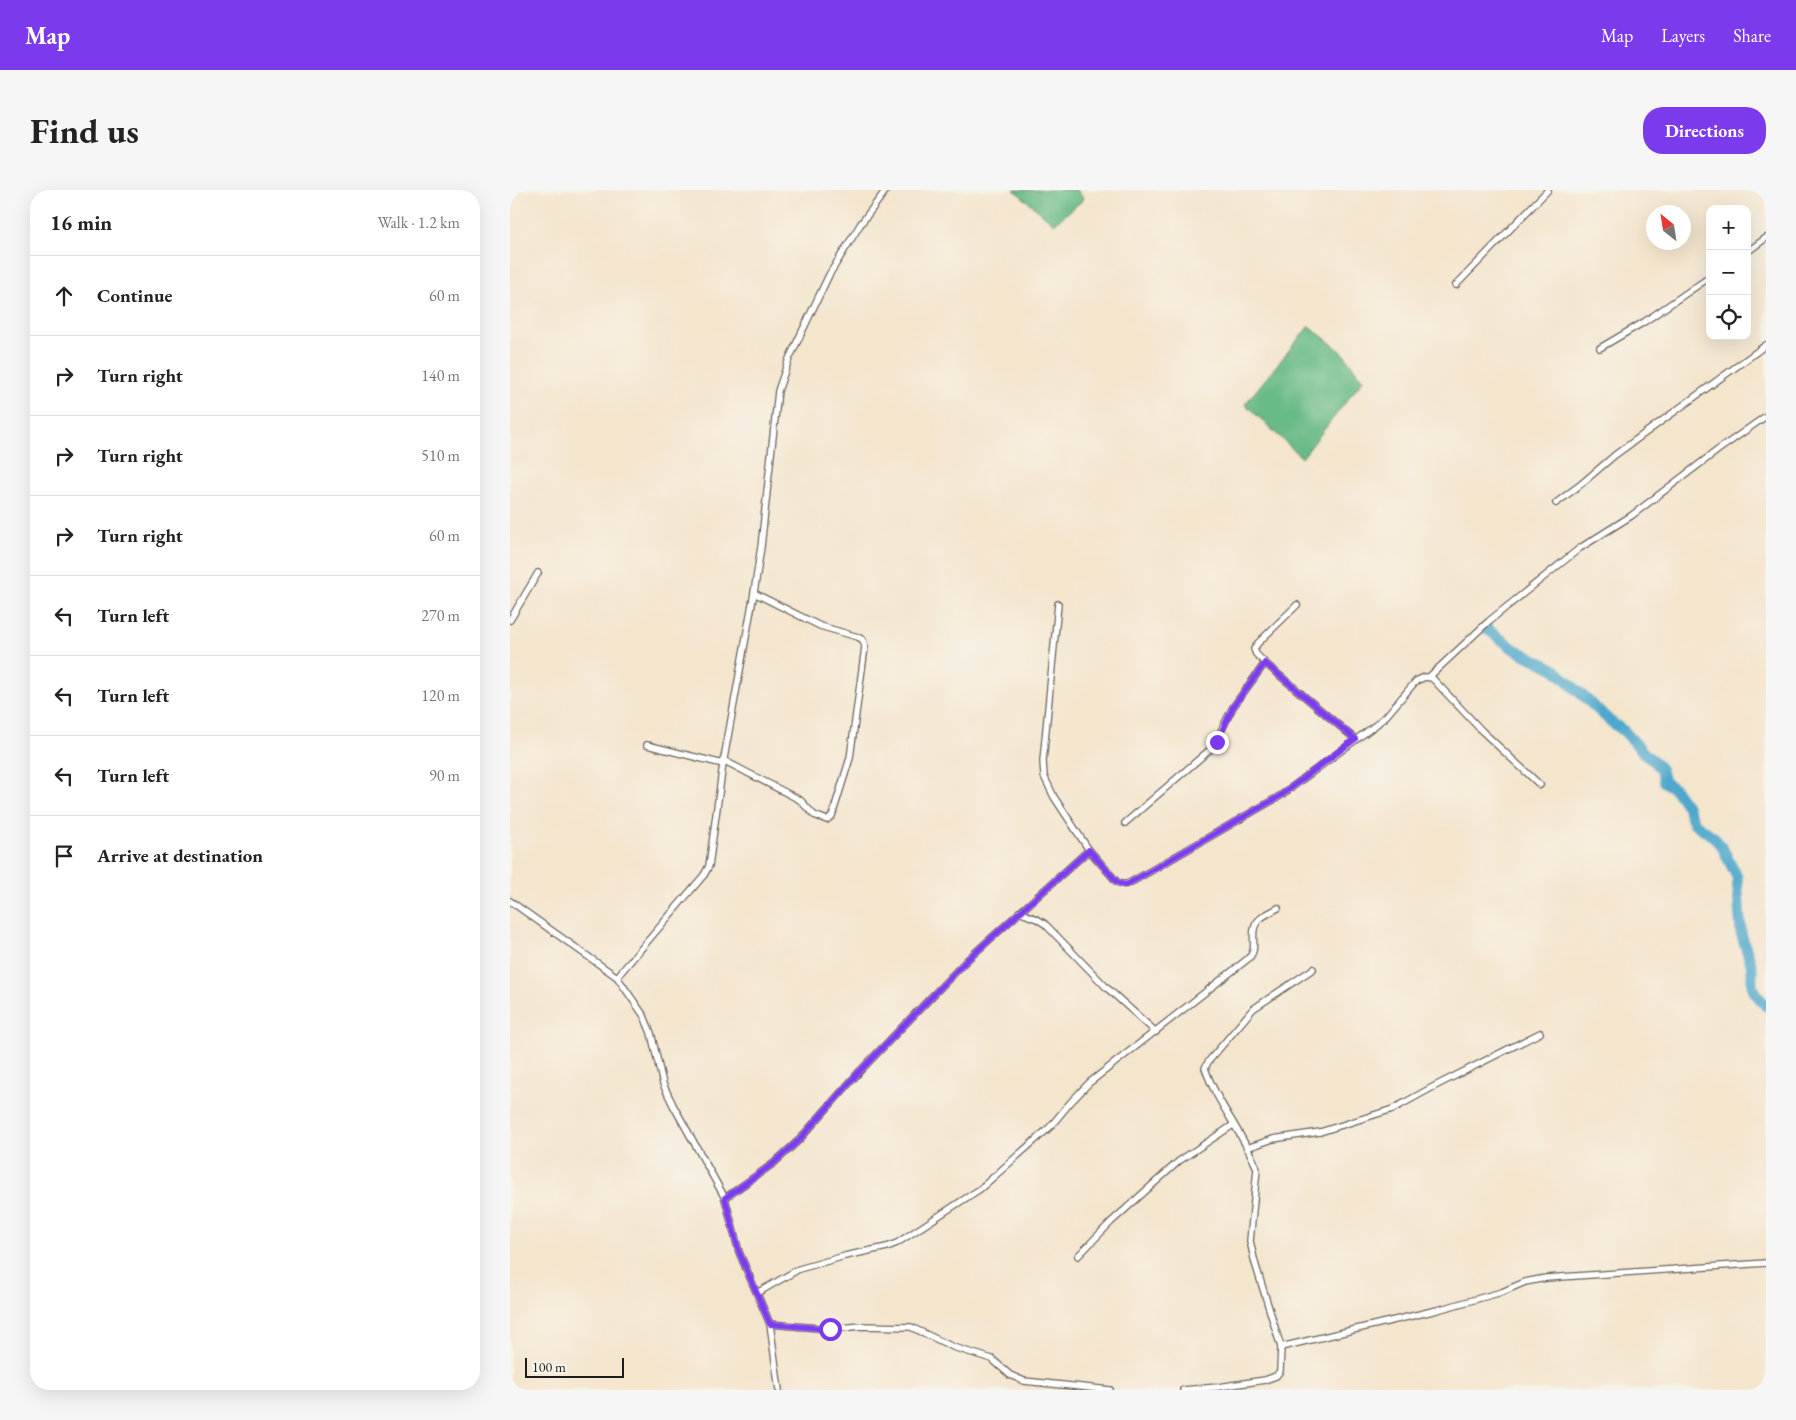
<!DOCTYPE html>
<html lang="en">
<head>
<meta charset="utf-8">
<style>
  :root { --surface:#fff; --page:#f6f6f6; --text:#222; --muted:#767676; --line:#e0e0e0; --accent:#7c3aed }
  body { margin:0; font-family:"EB Garamond",serif; background:var(--page); color:var(--text) }
  .controls { position:absolute; right:15px; top:15px; display:grid; overflow:hidden; border-radius:10px; box-shadow:0 5px 20px #0002 }
  .controls button { width:45px; height:45px; display:grid; place-items:center; padding:0; border:0; border-bottom:1px solid var(--line); background:var(--surface); color:var(--text); font:25px sans-serif }
  .compass { position:absolute; left:1136px; top:15px; width:45px; height:45px; border-radius:50%; background:var(--surface); box-shadow:0 5px 20px #0002; rotate:330deg }
  .scale { position:absolute; left:15px; bottom:12px; width:99px; box-sizing:border-box; padding-left:5px; border:2px solid #1c1c1c; border-top:0; font-size:14px; line-height:18px; white-space:nowrap; color:#1c1c1c; -webkit-text-stroke:4px #f7f3e8; paint-order:stroke }
  .stop { position:absolute; width:15px; height:15px; margin:-11px; border:4px solid #7c3aed; border-radius:50%; background:#fff }
  .stop.end { background:#7c3aed; border-color:#fff; box-shadow:0 1px 5px #0008 }
  .list { margin:0; padding:0; list-style:none }
  h2 { display:flex; justify-content:space-between; align-items:center; height:65px; margin:0; padding:0 20px; font-size:21px }
  h2 small { font-size:16px; font-weight:400; color:var(--muted) }
  .list li { display:grid; grid-template-columns:32px 1fr auto; gap:15px; align-items:center; box-sizing:border-box; height:80px; padding:0 20px; border-top:1px solid var(--line) }
  .list b { display:block; font-size:19px; white-space:nowrap }
  .list em { font-size:16px; font-style:normal; color:var(--muted) }
  .icon { flex:none; width:28px; height:28px; fill:none; stroke:currentColor; stroke-width:2; stroke-linecap:round; stroke-linejoin:round }
  .map { position:relative; flex:none; width:1256px; height:1200px; overflow:hidden; border-radius:20px }
  header { display:flex; align-items:center; gap:30px; box-sizing:border-box; height:70px; padding:0 25px; background:var(--accent); color:#fff }
  header strong { font-size:24px }
  nav { display:flex; gap:28px; margin-inline-start:auto; font-size:18px }
  .intro { display:flex; align-items:center; justify-content:space-between; box-sizing:border-box; height:120px; padding:0 30px }
  h1 { margin:0; font-size:35px }
  .button { padding:12px 22px; border-radius:20px; background:var(--accent); color:#fff; font-size:18px; font-weight:700 }
  main { display:flex; gap:30px; padding:0 30px }
  aside { flex:1; background:var(--surface); border-radius:20px; box-shadow:0 5px 20px #0002 }
  .map>svg:first-child { display:block }
  .forest { fill:#67ba86; stroke:#426b51 }
  .lines { fill:none; stroke-linecap:round; stroke-linejoin:round }
  .river { stroke:#4fa8cc; stroke-width:11 }
  .street-casing { stroke:#68625a; stroke-width:8 }
  .street { stroke:#fff; stroke-width:5.5 }
  .rail-casing { stroke:#1c1c1c; stroke-width:4 }
  .rail { stroke:#f7f3e8; stroke-width:2; stroke-dasharray:5.5; stroke-linecap:butt }
  .route { stroke:#7c3aed; stroke-width:6 }
</style>
</head>
<body>
<header>
<strong>Map</strong>
<nav><a>Map</a><a>Layers</a><a>Share</a></nav>
</header>
<div class="intro"><h1>Find us</h1><a class="button">Directions</a></div>
<main>
<aside>
<h2>16 min<small>Walk · 1.2 km</small></h2>
<ul class="list">
<li><svg class="icon" aria-label="ahead" viewBox="0 0 24 24"><path d="M12 20V5M6 11l6-6 6 6"/></svg><div><b>Continue</b></div><em>60 m</em></li>
<li><svg class="icon" aria-label="right" viewBox="0 0 24 24"><path d="M7 20v-9h11M14 6l5 5-5 5"/></svg><div><b>Turn right</b></div><em>140 m</em></li>
<li><svg class="icon" aria-label="right" viewBox="0 0 24 24"><path d="M7 20v-9h11M14 6l5 5-5 5"/></svg><div><b>Turn right</b></div><em>510 m</em></li>
<li><svg class="icon" aria-label="right" viewBox="0 0 24 24"><path d="M7 20v-9h11M14 6l5 5-5 5"/></svg><div><b>Turn right</b></div><em>60 m</em></li>
<li><svg class="icon" aria-label="left" viewBox="0 0 24 24"><path d="M17 20v-9H6M10 6l-5 5 5 5"/></svg><div><b>Turn left</b></div><em>270 m</em></li>
<li><svg class="icon" aria-label="left" viewBox="0 0 24 24"><path d="M17 20v-9H6M10 6l-5 5 5 5"/></svg><div><b>Turn left</b></div><em>120 m</em></li>
<li><svg class="icon" aria-label="left" viewBox="0 0 24 24"><path d="M17 20v-9H6M10 6l-5 5 5 5"/></svg><div><b>Turn left</b></div><em>90 m</em></li>
<li><svg class="icon" aria-label="arrive" viewBox="0 0 24 24"><path d="M6 21V4h12l-3 4 3 4H6"/></svg><div><b>Arrive at destination</b></div></li>
</ul>
</aside>
<div class="map">
<svg width="1256" height="1200" viewBox="0 0 1256 1200">
  <rect width="100%" height="100%" fill="#f7f3e8"/>
  <filter id="ink" filterUnits="userSpaceOnUse"><feTurbulence type="fractalNoise" baseFrequency=".02" numOctaves="2"/><feDisplacementMap in="SourceGraphic" scale="10" xChannelSelector="R" yChannelSelector="G"/><feConvolveMatrix kernelMatrix="1 2 1 2 8 2 1 2 1" color-interpolation-filters="sRGB"/></filter>
  <filter id="wash" filterUnits="userSpaceOnUse"><feTurbulence type="fractalNoise" baseFrequency=".0096" numOctaves="4" result="noise"/><feDisplacementMap in="SourceGraphic" scale="20" xChannelSelector="R" yChannelSelector="G"/><feGaussianBlur stdDeviation="1.12" result="paint"/><feColorMatrix in="noise" values="0 0 0 0 0 0 0 0 0 0 0 0 0 0 0 0 0 1.4 0 .05"/><feComposite in="paint" operator="in"/></filter>
  <g filter="url(#wash)">
    <rect width="100%" height="100%" fill="#f4e5cd"/>
    <g class="forest">
      <path d="M504 0H567L574 9 544 34Z"/>
      <path d="M799 136 832 162 853 190 792 268 735 214Z"/>
    </g>
    <g class="lines">
      <path class="river" d="M976 438 1004 459 1044 479 1100 531 1114 541 1136 565 1145 572 1151 580 1154 592 1165 599 1178 618 1184 633 1204 647 1213 659 1227 687 1231 743 1242 777V795L1245 803 1256 816"/>
    </g>
  </g>
  <g filter="url(#ink)">
    <g class="lines">
      <g class="street-casing">
        <g id="street">
          <path d="M1237 62 1256 48"/>
          <path d="M946 95 1038 0"/>
          <path d="M1090 158 1134 132 1200 87"/>
          <path d="M1046 313 1070 295 1105 265 1256 155"/>
          <path d="M548 414 533 571 534 586 544 607 579 660 607 692C613 696 618 694 625 690L770 606 867 534 877 525 906 491 915 487 922 488 972 541 1030 595"/>
          <path d="M787 415 748 453 744 459 746 464 755 473 845 549"/>
          <path d="M0 430 28 383"/>
          <path d="M919 487 979 431 1070 358 1121 326 1208 260 1256 226"/>
          <path d="M137 555 213 574"/>
          <path d="M213 570 290 610 304 625 317 630 322 626 340 568 355 457 353 450 348 447 310 436 244 403"/>
          <path d="M615 633 703 557 723 517 755 473"/>
          <path d="M0 711 107 787 134 826 141 843 153 894 163 915 215 1008 229 1062 260 1134 269 1200"/>
          <path d="M509 722 527 729 535 734 597 798 646 842"/>
          <path d="M107 787 194 685 199 676 213 574 244 403 251 357 268 201 279 169 319 85 350 35 376 0"/>
          <path d="M737 958 763 949 810 942 883 919 923 897 1030 843"/>
          <path d="M215 1008 264 973 289 950 350 881 457 770 579 660"/>
          <path d="M568 1066 601 1032 669 971 723 935"/>
          <path d="M247 1103 289 1079 335 1066 377 1057 387 1053 470 999 540 937 560 913 579 893 739 768C750 757 736 740 751 728 756 724 763 721 768 718"/>
          <path d="M260 1134 321 1139 351 1136 401 1137 443 1157 482 1169 500 1185 514 1191 600 1200"/>
          <path d="M771 1157 927 1120 992 1102 1015 1092 1036 1088 1256 1073"/>
          <path d="M673 1200 708 1197 755 1190 766 1186 770 1181 771 1157 745 1073 740 1051 747 979C734 944 707 914 695 878L698 872 743 819 803 779"/>
        </g>
      </g>
      <use href="#street" class="street"/>
      <g class="rail-casing">
        <path id="rail" d="M1253 1200 1256 1192"/>
      </g>
      <use href="#rail" class="rail"/>
    </g>
  </g>
  <g class="lines" filter="url(#ink)">
    <path class="route" d="M320 1139 260 1134 229 1062 215 1008 264 973 289 950 350 881 457 770 579 660 607 692 614 695 618 694 770 606 845 549 755 473 723 517 707 552"/>
  </g>
</svg>
<div class="controls">
<button>+</button>
<button>−</button>
<button><svg class="icon" aria-label="locate" viewBox="0 0 24 24"><circle cx="12" cy="12" r="6"/><path d="M12 2v4M12 18v4M2 12h4M18 12h4"/></svg></button>
</div>
<svg class="compass" viewBox="-18 -18 36 36"><path d="M0-13l5 13h-10z" fill="#e53935"/><path d="M0 13l5-13h-10z" fill="#767676"/></svg>
<div class="scale">100 m</div>
<div class="stop" style="left:320px;top:1139px"></div>
<div class="stop end" style="left:707px;top:552px"></div>
</div>
</main>
</body>
</html>
